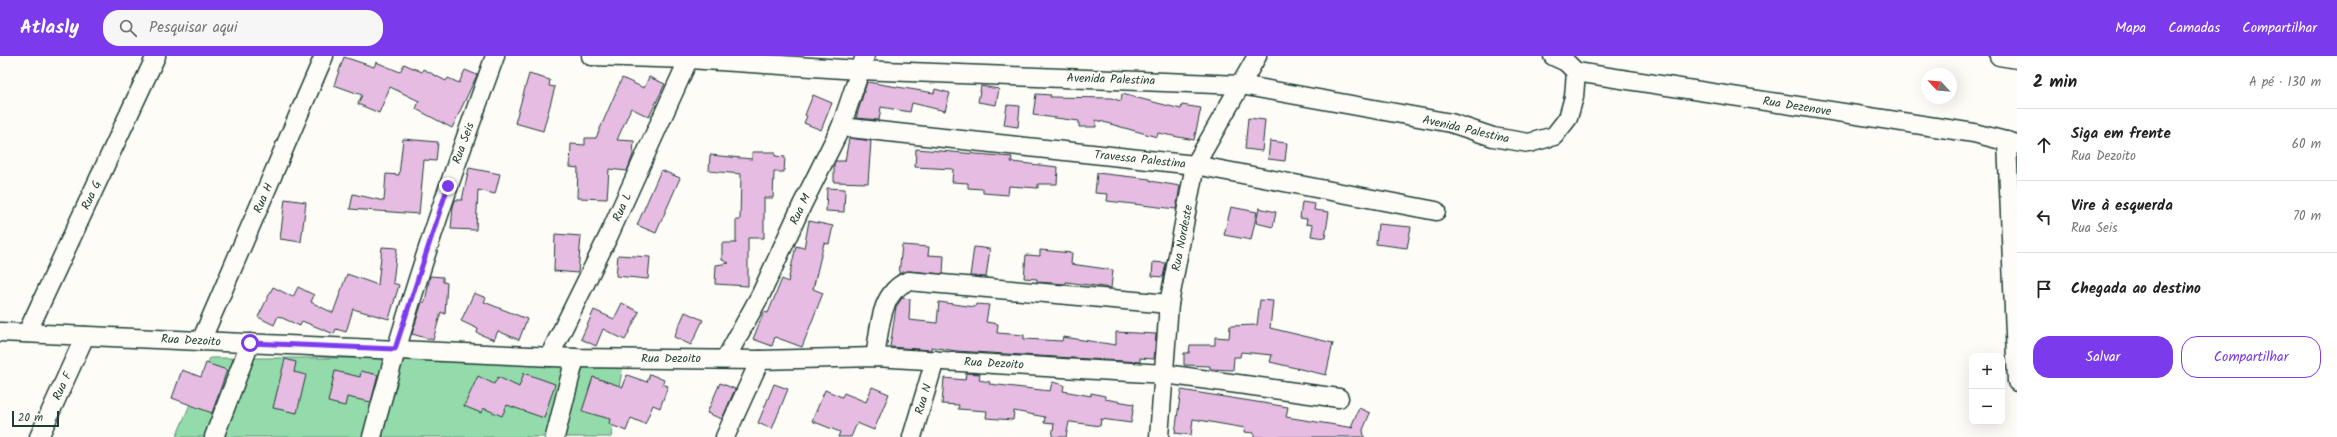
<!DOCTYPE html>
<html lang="pt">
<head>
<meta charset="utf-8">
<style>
  :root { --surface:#fff; --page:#f6f6f6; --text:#222; --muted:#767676; --line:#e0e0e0; --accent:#7c3aed }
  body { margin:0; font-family:Kalam,sans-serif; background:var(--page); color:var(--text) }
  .controls { position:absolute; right:12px; bottom:12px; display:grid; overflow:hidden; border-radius:8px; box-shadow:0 4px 16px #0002 }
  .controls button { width:36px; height:36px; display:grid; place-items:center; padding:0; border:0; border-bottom:1px solid var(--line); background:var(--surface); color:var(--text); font:20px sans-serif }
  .compass { position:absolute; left:1921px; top:12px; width:36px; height:36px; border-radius:50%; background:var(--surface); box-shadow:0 4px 16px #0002; rotate:296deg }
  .scale { position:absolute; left:12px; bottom:10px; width:47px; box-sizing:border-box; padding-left:4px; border:2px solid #1f3d34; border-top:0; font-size:11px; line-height:14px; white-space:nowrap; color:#1f3d34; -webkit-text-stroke:3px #fdfcf7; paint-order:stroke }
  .stop { position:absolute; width:12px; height:12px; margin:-9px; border:3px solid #7c3aed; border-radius:50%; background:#fff }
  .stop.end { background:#7c3aed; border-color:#fff; box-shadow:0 1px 4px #0008 }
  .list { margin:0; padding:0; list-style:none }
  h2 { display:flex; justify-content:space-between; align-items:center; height:52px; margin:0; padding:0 16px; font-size:17px }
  h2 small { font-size:13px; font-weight:400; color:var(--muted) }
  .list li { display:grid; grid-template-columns:26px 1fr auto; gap:12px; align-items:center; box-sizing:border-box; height:72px; padding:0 16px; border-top:1px solid var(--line) }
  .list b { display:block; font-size:15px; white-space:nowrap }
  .list p { margin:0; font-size:13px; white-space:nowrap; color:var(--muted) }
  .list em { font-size:13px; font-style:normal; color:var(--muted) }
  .actions { display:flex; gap:8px; padding:12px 16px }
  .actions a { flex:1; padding:9px 0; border:1px solid var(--accent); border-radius:16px; text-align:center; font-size:14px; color:var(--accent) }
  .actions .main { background:var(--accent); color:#fff }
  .icon { flex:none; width:22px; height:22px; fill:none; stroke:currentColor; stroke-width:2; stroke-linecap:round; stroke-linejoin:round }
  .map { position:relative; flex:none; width:2017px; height:381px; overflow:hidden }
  header { display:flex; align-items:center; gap:24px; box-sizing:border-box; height:56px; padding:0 20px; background:var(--accent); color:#fff }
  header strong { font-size:19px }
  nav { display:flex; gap:22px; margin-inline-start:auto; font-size:14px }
  .search { width:280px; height:36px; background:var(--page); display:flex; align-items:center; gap:10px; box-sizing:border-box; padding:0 14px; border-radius:16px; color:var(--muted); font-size:15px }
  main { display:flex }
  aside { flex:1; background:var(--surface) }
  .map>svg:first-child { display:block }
  .green { fill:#93dbaa; stroke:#598c6f }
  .building { fill:#e6bce3; stroke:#1f3d34 }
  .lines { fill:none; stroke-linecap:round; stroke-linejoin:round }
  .minor-casing { stroke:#1f3d34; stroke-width:21 }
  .minor { stroke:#fdfcf7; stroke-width:18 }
  .route { stroke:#7c3aed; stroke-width:5 }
  .labels { text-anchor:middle; stroke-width:4; stroke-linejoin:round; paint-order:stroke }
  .street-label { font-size:12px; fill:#1f3d34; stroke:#fdfcf7 }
</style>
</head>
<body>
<header>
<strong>Atlasly</strong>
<div class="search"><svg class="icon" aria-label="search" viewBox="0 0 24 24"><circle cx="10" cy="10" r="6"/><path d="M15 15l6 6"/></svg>Pesquisar aqui</div>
<nav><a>Mapa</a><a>Camadas</a><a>Compartilhar</a></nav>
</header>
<main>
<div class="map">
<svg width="2017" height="381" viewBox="0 0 2017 381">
  <rect width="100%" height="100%" fill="#fdfcf7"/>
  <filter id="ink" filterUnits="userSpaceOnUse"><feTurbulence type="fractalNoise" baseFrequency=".025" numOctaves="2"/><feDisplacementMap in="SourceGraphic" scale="8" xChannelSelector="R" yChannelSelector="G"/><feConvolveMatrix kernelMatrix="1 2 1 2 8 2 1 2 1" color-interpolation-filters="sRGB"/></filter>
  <g filter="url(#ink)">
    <path class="green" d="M210 302H624L611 381H176Z"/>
    <g class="building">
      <path d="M344 1 374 11 376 6 400 16 404 8 422 16 423 13 446 25 448 22 459 27 465 14 477 19 452 72 416 53 419 45 390 31 379 57 358 48 362 39 334 29Z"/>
      <path d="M529 18 550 24 549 30 555 31 543 75 515 67Z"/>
      <path d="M649 21 665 28 649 61 631 52 617 84 634 85 633 99 627 115 609 113 607 143 577 142 578 112 570 111 571 88 585 89V82H596L622 22 644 32Z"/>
      <path d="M867 26 934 37 935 33 950 37 945 55 912 47 910 56 881 51 879 64 856 62Z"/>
      <path d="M981 30 999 33 996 49 978 46Z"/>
      <path d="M1036 38 1051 39 1050 41 1111 42 1121 45 1122 38 1181 53 1182 49 1201 52 1194 84 1158 77 1157 81 1096 64V71H1079V65L1033 59Z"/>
      <path d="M813 39 832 47 821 74 804 67 807 60 805 59Z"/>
      <path d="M1007 49 1020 50 1018 71 1004 69Z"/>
      <path d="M1248 62 1265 64 1262 95 1245 93Z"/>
      <path d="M849 82 871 85 868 127 834 126V107L836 105H845Z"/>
      <path d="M403 83 438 86 436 105 424 104 419 158 350 153 353 138 384 145 386 118 399 119Z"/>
      <path d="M1270 85 1287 87 1285 105 1268 103Z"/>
      <path d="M916 93 1012 101 1011 106 1058 111 1057 128H1038V132L1009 130 1008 139 983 137V133L968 132V127L952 126 953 113 915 111Z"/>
      <path d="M752 96H775V100L785 101 784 116H774L773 142H764V182H748V230L715 228 716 209 729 207 722 204V187H736V164H740L741 118 709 115 710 99 752 103Z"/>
      <path d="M469 112 500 118 495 138 478 134 476 174 451 173 453 151 455 144H462Z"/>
      <path d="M661 114 680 122 656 177 637 169Z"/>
      <path d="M1097 117 1150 123V125L1180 130 1176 153 1107 145 1108 138 1095 137Z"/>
      <path d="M827 132 845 133 844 156 826 155Z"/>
      <path d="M285 143 306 146 301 186 280 183Z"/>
      <path d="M1302 146 1315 148 1314 154 1329 156 1325 182 1311 180 1313 169 1306 168 1307 163 1300 162Z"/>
      <path d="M1231 151 1257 156 1251 184 1224 179Z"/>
      <path d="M1259 152 1276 156 1273 171 1256 167Z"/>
      <path d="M809 165 833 170 829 188 824 187 813 233 823 237 802 291 775 281 772 290 753 283 764 256 768 257 782 223 788 226 796 190 804 192Z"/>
      <path d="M1378 168 1411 171 1407 192 1376 188Z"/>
      <path d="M555 178 581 180 578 217 554 215Z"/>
      <path d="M902 189 929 191 928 199 944 200 943 218 909 215 899 218Z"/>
      <path d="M382 191 397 192 393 227 399 229 389 263 353 253 346 276 336 273 334 278 302 265 300 270 278 260 274 269 258 261 273 231 293 241 298 231 314 239 311 246 333 257 347 218 378 229Z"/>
      <path d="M974 191 990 193 986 221 970 220Z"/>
      <path d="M1040 194 1072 197 1071 208 1113 214 1111 232 1066 226V228L1037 226V223L1024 222 1026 199 1040 200Z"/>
      <path d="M618 199 650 201 648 223 616 220Z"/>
      <path d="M1153 206 1166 207 1163 221 1152 220Z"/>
      <path d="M430 220 443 221V226L447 227 445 258 441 256 433 284 412 278 422 246H425Z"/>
      <path d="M474 237 486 242 484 246 527 263 519 284 498 275 494 284 477 277 478 273 461 265Z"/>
      <path d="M902 242 910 243 909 264 937 267 939 246 975 251 976 248 989 249 986 266 998 268 997 277 1024 279V283L1062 285 1063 281 1116 289V276L1156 278 1154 303 1140 302V306L956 295 931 291V294L890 291 896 251Z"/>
      <path d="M1260 244 1273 245 1270 272 1333 287 1326 319 1270 306 1272 299 1241 296 1240 301H1234L1233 314 1210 313V310L1184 309V297H1189L1190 289H1215V281L1229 282 1230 270 1257 269Z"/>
      <path d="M622 247 639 256 625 284 603 273 596 290 581 283 594 254 614 263Z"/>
      <path d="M685 256 703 264 691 289 674 281Z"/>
      <path d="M285 303 296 306 294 316 306 319 297 357 273 352Z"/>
      <path d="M206 307 227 314 212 357 172 342 182 314 201 321Z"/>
      <path d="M335 315 360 321 361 315 378 319 371 346 347 341 345 350 328 346Z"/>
      <path d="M524 317 555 328 544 362 507 349 502 360 483 352 481 357 464 350 478 320 494 328 498 321 519 331Z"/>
      <path d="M966 317 980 318 979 324 990 326 989 328 1050 335 1052 326 1064 329 1063 335 1091 340V337L1105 340V343L1134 348 1131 367 1101 363 1100 370 1071 366H1069L1066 381H1052L1054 368 1044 367 1045 361 1014 355 1013 364 986 362 987 355 958 353 959 349 942 348 944 322 965 324Z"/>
      <path d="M650 318 664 324 662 328 668 330 660 352 653 349 645 368 631 362 626 375 609 368 610 363 582 355 593 321 623 331 627 319 647 326Z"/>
      <path d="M720 327 735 333 722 363 707 357Z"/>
      <path d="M774 328 788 333 772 373 758 367Z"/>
      <path d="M872 331 889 338 874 374 857 367 851 381H838L840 376 812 365 825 334 842 341 844 337 866 346Z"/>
      <path d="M1181 334 1288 351 1286 361 1354 372 1351 371 1359 352 1370 357 1363 374 1364 381H1254V377L1244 376 1245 372 1193 363 1191 379 1175 377Z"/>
    </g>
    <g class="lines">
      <g class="minor-casing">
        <g id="minor">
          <path d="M591 0 689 3 859 14 1241 29 1451 67 1493 81 1529 87 1554 80 1568 62 1574 41 1576 16"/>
          <path d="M1553 0 1566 6 1576 16"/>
          <path d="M1999 0 2017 3"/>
          <path d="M1576 16 1974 77 2017 88"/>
          <path d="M841 71 1195 109 1436 155"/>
          <path d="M2007 85 2017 326"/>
          <path d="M0 276 575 302 760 304 875 301 1165 318 1339 342"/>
          <path d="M27 277 156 0"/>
          <path d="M201 285 324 0"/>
          <path d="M549 301 609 179 690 0"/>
          <path d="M875 301C880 274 879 237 908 225L1169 248"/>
          <path d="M726 302 761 238 802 149 841 71 865 0"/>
          <path d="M39 381 85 280"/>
          <path d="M214 381 250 287"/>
          <path d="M372 381C406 251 449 126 495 0"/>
          <path d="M555 381 575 302"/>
          <path d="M725 381 760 304"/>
          <path d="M912 381 935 304"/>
          <path d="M1159 381 1169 248 1195 109 1257 0"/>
        </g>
      </g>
      <use href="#minor" class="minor"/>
    </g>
  </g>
  <g class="lines" filter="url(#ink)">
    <path class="route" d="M250 287 395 293 448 130"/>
  </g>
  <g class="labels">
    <g class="street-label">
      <text transform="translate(1111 23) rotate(2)" y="4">Avenida Palestina</text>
      <text transform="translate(1797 50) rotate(9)" y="4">Rua Dezenove</text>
      <text transform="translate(1466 73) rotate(13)" y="4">Avenida Palestina</text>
      <text transform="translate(463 87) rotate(-70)" y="4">Rua Seis</text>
      <text transform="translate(1140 103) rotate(6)" y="4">Travessa Palestina</text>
      <text transform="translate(91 139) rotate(-65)" y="4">Rua G</text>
      <text transform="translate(263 142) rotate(-67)" y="4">Rua H</text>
      <text transform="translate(622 151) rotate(-66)" y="4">Rua L</text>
      <text transform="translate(800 153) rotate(-64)" y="4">Rua M</text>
      <text transform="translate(1182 182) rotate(-79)" y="4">Rua Nordeste</text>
      <text transform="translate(191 284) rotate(3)" y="4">Rua Dezoito</text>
      <text x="671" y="306">Rua Dezoito</text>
      <text transform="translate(994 307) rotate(3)" y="4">Rua Dezoito</text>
      <text transform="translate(62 330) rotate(-65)" y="4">Rua F</text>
      <text transform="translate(923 343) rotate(-73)" y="4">Rua N</text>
    </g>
  </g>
</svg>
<div class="controls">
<button>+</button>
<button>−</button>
</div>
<svg class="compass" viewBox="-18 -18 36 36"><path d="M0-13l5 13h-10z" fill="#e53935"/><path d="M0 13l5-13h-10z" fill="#767676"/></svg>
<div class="scale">20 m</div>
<div class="stop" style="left:250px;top:287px"></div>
<div class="stop end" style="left:448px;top:130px"></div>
</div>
<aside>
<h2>2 min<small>A pé · 130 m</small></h2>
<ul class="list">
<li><svg class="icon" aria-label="ahead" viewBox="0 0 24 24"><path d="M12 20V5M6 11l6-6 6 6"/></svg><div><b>Siga em frente</b><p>Rua Dezoito</p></div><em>60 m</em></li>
<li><svg class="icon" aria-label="left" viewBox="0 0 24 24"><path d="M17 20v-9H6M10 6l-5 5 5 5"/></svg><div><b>Vire à esquerda</b><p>Rua Seis</p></div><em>70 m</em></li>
<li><svg class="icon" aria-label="arrive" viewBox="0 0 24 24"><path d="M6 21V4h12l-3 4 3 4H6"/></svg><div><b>Chegada ao destino</b></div></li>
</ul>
<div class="actions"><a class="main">Salvar</a><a>Compartilhar</a></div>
</aside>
</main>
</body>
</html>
